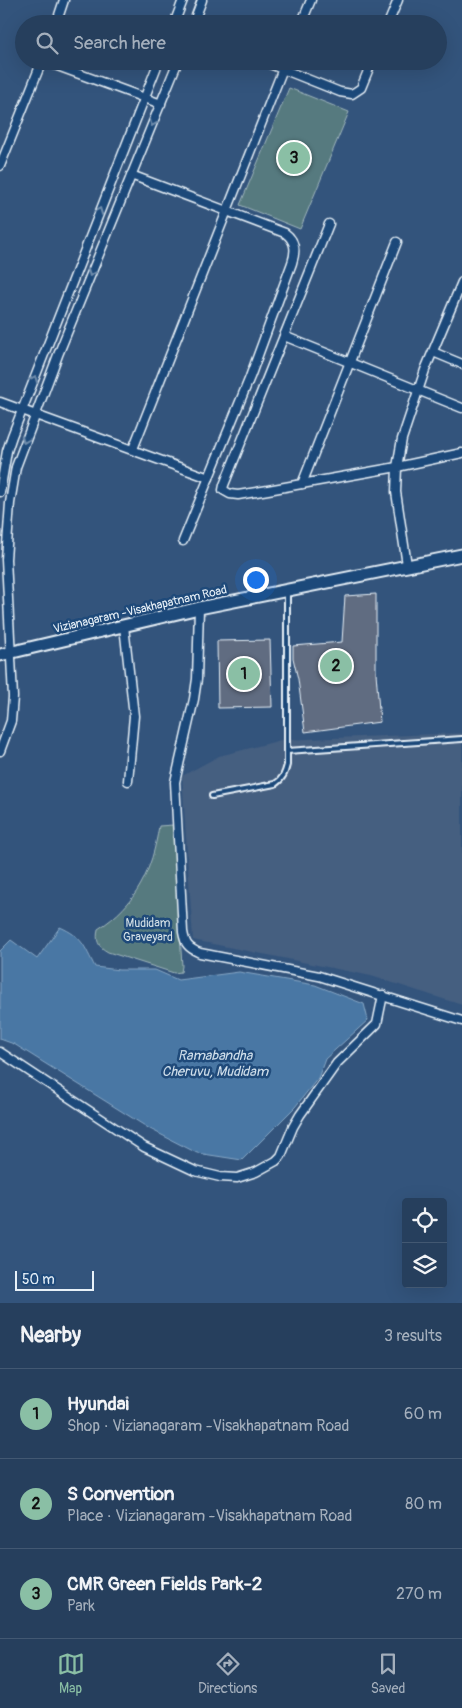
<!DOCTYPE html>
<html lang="en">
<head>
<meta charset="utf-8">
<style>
  :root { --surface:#263f5d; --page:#324a66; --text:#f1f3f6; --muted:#a4afbc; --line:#425872; --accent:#8abfa5 }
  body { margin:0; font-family:Pangolin,sans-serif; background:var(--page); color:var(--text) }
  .controls { position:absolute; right:15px; bottom:15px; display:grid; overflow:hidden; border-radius:5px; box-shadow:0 5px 20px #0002 }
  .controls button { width:45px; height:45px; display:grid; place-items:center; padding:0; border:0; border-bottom:1px solid var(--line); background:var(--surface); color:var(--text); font:25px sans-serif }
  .scale { position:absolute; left:15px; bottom:12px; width:79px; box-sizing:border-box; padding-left:5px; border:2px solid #e8f1f8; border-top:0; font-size:14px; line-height:18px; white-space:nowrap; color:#e8f1f8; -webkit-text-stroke:4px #1f4a7a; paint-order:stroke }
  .you { position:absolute; left:255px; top:579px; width:18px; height:18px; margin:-12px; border:4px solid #fff; border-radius:50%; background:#1a73e8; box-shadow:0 0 0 8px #1a73e833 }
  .badge { display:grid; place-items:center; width:32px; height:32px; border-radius:50%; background:var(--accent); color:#111; font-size:16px; font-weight:700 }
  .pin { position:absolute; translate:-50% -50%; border:2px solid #fff; box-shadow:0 1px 5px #0006 }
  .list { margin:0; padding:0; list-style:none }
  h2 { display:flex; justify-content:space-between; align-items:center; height:65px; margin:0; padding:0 20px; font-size:21px }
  h2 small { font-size:16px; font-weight:400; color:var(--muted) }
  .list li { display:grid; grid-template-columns:32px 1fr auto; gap:15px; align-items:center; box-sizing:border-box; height:90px; padding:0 20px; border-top:1px solid var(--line) }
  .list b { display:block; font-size:19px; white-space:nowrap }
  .list p { margin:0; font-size:16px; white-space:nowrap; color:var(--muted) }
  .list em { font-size:16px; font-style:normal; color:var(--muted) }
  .icon { flex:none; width:28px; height:28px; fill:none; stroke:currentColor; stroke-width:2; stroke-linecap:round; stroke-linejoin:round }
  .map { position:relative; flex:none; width:462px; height:1303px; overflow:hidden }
  .search { position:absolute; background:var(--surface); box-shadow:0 5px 20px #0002; left:15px; right:15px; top:15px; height:55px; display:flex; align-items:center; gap:12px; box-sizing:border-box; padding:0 18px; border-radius:28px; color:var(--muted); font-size:19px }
  .sheet { height:335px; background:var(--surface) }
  nav { display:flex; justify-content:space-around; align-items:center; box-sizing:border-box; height:70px; border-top:1px solid var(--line); background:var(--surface); font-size:14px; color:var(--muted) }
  nav a { display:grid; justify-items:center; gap:2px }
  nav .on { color:var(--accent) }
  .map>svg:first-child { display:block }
  .built { fill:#445e80 }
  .green { fill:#577a7f; stroke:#a0b6bc }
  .water { fill:#4877a4; stroke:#88a8c6 }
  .building { fill:#616c81; stroke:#e8f1f8 }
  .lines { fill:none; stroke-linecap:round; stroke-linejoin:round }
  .lane-casing { stroke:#e8f1f8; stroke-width:8 }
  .street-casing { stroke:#e8f1f8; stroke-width:11 }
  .secondary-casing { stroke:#e8f1f8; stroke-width:15 }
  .lane { stroke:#1f4a7a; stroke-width:4 }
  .street { stroke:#1f4a7a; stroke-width:8 }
  .secondary { stroke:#1f4a7a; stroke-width:11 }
  .oneway { stroke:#6f8dac }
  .labels { text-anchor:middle; stroke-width:5; stroke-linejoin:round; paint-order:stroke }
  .street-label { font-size:12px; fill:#e8f1f8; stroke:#1f4a7a }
  .park-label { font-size:12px; fill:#d2dfe6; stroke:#1f4a7a }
  .water-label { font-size:14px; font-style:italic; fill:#d0dfeb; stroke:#1f4a7a }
</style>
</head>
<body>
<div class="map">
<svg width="462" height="1303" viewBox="0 0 462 1303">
  <rect width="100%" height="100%" fill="#33547c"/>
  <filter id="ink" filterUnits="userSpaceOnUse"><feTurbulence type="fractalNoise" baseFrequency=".02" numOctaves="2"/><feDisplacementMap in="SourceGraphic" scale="10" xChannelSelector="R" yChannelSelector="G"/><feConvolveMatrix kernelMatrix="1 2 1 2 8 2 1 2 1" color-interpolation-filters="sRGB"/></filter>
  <g filter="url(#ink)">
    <path class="built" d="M462 733V1005L371 976 193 940 182 776 219 756 281 740Z"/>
    <g class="green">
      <path d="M289 88 349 112 300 229 240 205Z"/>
      <path d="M173 825 182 966 181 972 174 973 108 952C97 946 96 940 98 929 137 904 152 871 159 826Z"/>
    </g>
    <path class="water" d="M60 927C83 937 84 946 95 967L119 970H155L178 980 239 972 315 985 364 1004 368 1020 325 1059 318 1078 295 1107 242 1160 197 1153 150 1129 14 1044 0 1039V951L11 940 37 959Z"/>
    <g class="building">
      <path d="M376 594V673L380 722 305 732 298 679 293 658V646L342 642 345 596Z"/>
      <path d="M270 640 272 707 218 708 217 641Z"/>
    </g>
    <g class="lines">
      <g class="lane-casing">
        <g id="lane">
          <path d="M287 751 462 739"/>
          <path d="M212 796 275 784C283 779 285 773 287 765V592"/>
        </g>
      </g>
      <g class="street-casing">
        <g id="street">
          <path d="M56 24 64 0"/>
          <path d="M174 24 183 0"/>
          <path d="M193 24 202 0"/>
          <path d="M301 24 311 0"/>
          <path d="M388 24 398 0"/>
          <path d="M44 61 161 104"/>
          <path d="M262 61 340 92 352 94 361 88 372 61"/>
          <path d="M0 166 42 61"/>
          <path d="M131 175 285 233C296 241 296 251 292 263L250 377 183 541"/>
          <path d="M329 224 224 485 223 490 230 494 238 495 268 490 397 467 462 453"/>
          <path d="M284 336 462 408"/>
          <path d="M433 352 462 364"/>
          <path d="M0 402 209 478"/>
          <path d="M133 449 286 61"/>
          <path d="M302 484 397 242"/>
          <path d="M0 492 7 451 12 436 159 61"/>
          <path d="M407 565 396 492 397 467 402 439 425 370 462 282"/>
          <path d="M199 608 197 679 194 699 175 782 183 932C185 944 188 948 200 953L319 976 462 1021"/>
          <path d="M124 626 134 716 128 781"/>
          <path d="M0 751 11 721 13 697 6 559 10 503 16 467 58 355 178 61"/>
          <path d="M0 1052 144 1147 195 1171 220 1177 237 1178 256 1172 276 1161 281 1156 293 1127 300 1115 337 1063 377 1024 383 995"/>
        </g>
      </g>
      <g class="secondary-casing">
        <path id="secondary" d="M0 655 199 608 462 555"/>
      </g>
      <use href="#lane" class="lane"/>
      <use href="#street" class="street"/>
      <use href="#secondary" class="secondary"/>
    </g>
    <defs><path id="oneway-chevron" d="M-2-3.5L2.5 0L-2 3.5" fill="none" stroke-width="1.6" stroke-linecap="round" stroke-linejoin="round" transform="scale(1.25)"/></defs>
    <g class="oneway">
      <use href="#oneway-chevron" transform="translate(153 123) rotate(112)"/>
      <use href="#oneway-chevron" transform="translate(99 211) rotate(-69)"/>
      <use href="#oneway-chevron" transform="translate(91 273) rotate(112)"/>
      <use href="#oneway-chevron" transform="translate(34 379) rotate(-69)"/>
      <use href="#oneway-chevron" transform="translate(25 440) rotate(111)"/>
    </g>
  </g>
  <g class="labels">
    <g class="street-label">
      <text transform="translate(140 609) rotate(-13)" y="4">Vizianagaram -Visakhapatnam Road</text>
    </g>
    <g class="park-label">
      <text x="148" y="927">Mudidam<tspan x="148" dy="14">Graveyard</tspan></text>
    </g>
    <g class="water-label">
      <text x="215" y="1060">Ramabandha<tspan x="215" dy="16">Cheruvu, Mudidam</tspan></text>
    </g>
  </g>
</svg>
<div class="controls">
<button><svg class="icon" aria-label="locate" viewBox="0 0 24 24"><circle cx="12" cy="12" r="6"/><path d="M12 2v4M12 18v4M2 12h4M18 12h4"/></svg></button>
<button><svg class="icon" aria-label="layers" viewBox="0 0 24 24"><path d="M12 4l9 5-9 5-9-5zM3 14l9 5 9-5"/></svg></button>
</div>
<div class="scale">50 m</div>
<div class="you"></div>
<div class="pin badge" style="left:244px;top:674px">1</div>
<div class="pin badge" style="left:336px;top:666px">2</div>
<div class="pin badge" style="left:294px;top:158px">3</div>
<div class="search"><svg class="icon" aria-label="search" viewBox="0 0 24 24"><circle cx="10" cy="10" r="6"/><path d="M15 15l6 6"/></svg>Search here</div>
</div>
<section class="sheet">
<h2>Nearby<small>3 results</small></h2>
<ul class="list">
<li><span class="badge">1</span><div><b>Hyundai</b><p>Shop · Vizianagaram -Visakhapatnam Road</p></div><em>60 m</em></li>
<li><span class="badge">2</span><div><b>S Convention</b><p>Place · Vizianagaram -Visakhapatnam Road</p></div><em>80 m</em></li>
<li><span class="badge">3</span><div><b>CMR Green Fields Park-2</b><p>Park</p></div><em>270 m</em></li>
</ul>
</section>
<nav>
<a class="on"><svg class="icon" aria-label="map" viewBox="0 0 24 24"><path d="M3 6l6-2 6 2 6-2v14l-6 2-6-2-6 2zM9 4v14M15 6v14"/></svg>Map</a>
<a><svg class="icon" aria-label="directions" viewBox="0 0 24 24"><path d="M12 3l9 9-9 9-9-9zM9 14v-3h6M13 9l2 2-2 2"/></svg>Directions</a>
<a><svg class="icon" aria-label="saved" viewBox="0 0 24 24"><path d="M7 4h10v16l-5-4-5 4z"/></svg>Saved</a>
</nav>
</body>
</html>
